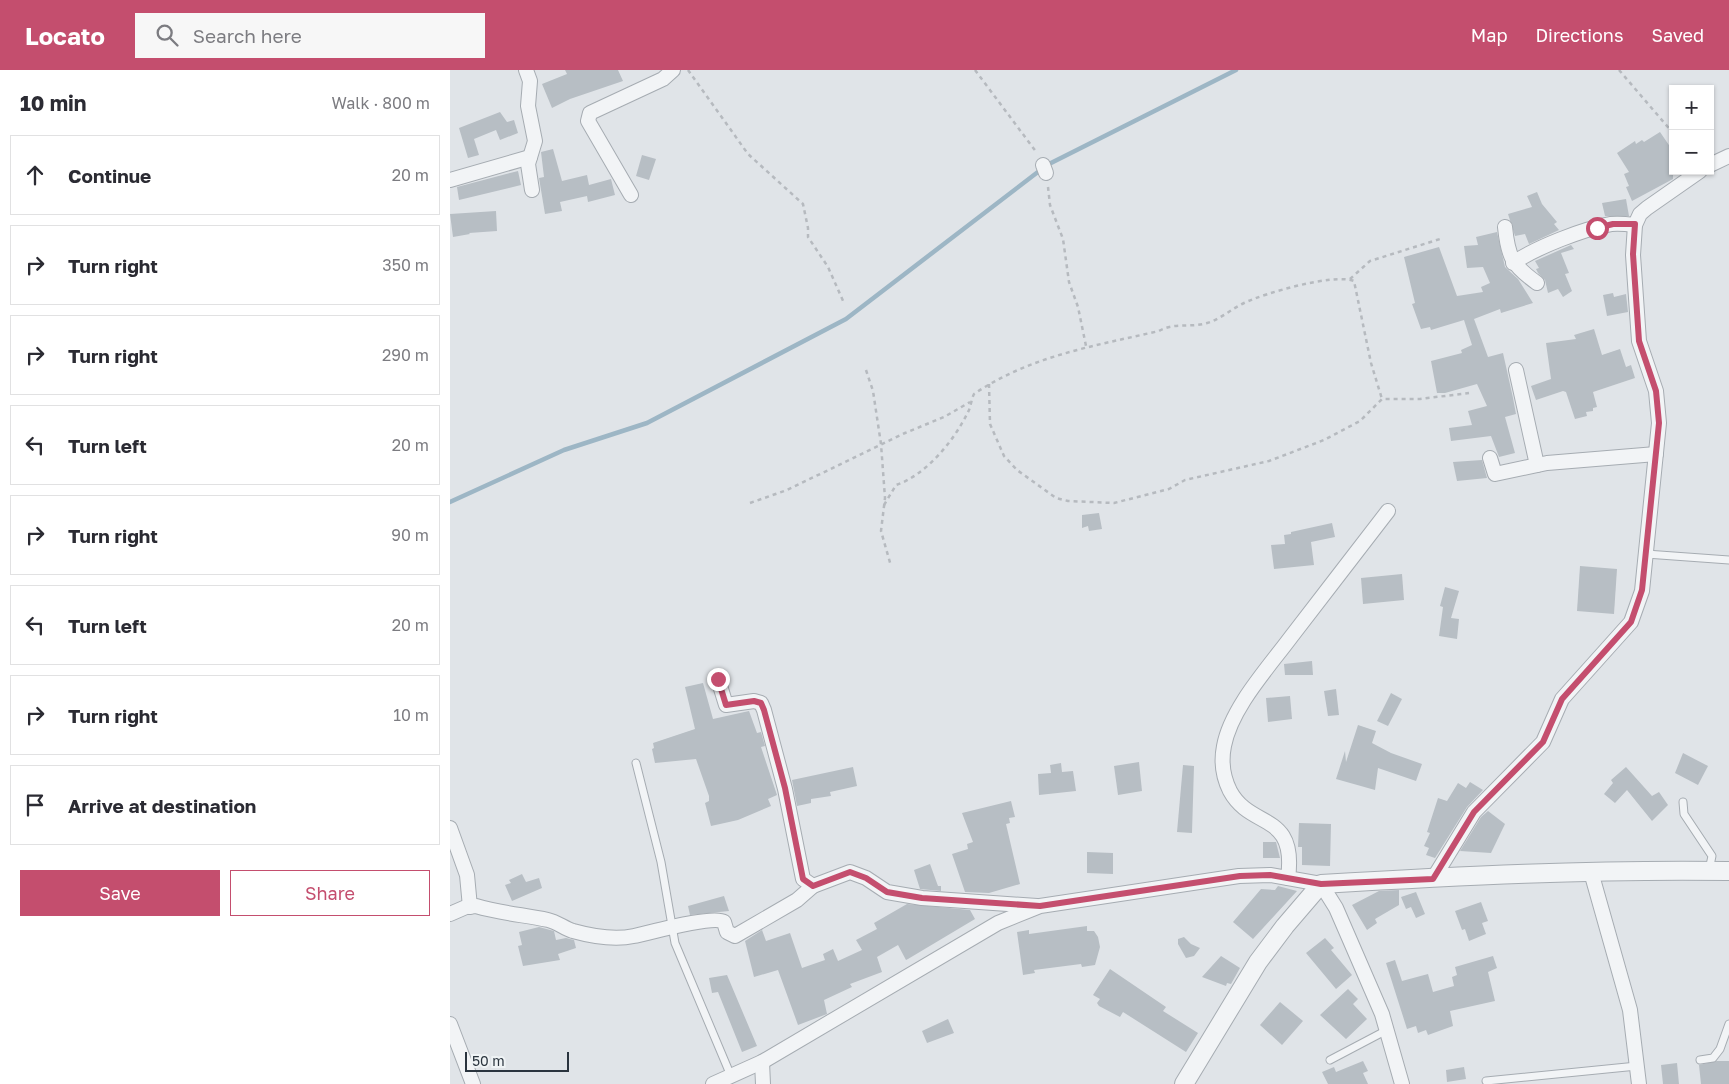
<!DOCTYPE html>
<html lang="en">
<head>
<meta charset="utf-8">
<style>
  :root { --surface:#fff; --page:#f7f7f7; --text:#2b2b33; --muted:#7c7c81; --line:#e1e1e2; --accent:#c44e6e }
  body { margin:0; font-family:"Golos Text",sans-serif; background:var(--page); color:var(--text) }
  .controls { position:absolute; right:15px; top:15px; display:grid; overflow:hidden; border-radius:0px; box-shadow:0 1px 4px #0004 }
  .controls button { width:45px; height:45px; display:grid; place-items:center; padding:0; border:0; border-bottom:1px solid var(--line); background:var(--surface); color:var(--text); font:25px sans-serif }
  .scale { position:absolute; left:15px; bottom:12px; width:104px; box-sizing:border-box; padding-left:5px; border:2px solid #2a343e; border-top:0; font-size:14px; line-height:18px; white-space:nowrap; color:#2a343e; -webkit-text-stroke:4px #eff3f5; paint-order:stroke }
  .stop { position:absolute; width:15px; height:15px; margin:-11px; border:4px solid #c44e6e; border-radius:50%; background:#fff }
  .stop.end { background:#c44e6e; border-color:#fff; box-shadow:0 1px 5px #0008 }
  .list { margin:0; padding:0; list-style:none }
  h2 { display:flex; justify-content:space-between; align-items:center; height:65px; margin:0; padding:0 20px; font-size:21px }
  h2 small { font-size:16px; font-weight:400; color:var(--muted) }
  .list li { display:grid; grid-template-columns:32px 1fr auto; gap:15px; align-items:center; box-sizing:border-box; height:80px; margin:0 10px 10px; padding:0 10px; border:1px solid var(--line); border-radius:0px }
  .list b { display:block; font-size:19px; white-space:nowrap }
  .list em { font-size:16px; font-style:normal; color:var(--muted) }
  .actions { display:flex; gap:10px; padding:15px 20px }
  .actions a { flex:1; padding:11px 0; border:1px solid var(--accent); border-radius:0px; text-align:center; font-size:18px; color:var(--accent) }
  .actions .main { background:var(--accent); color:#fff }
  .icon { flex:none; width:28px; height:28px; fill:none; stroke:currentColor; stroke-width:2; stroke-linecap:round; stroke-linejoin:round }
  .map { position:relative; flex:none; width:1279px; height:1014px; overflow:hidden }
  header { display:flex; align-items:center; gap:30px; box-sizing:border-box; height:70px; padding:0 25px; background:var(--accent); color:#fff }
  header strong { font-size:24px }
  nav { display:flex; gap:28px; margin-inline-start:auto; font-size:18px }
  .search { width:350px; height:45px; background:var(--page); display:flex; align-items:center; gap:12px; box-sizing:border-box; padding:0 18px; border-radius:0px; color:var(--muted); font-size:19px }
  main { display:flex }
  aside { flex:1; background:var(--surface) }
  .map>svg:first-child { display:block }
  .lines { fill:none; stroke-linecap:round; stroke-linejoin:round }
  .stream { stroke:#9db6c5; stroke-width:4.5 }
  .building { fill:#b7bec4 }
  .service-casing { stroke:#a6acb2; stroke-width:9 }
  .minor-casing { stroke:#a6acb2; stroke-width:16 }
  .tertiary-casing { stroke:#a6acb2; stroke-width:20 }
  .path { stroke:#b6babf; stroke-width:2.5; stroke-dasharray:4 4; stroke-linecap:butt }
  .service { stroke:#f2f4f6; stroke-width:7 }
  .minor { stroke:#f2f4f6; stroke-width:14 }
  .tertiary { stroke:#f2f4f6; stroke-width:18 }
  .route { stroke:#c44e6e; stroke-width:6 }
</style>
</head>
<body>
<header>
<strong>Locato</strong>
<div class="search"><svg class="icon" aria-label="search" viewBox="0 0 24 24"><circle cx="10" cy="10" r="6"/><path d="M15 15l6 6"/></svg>Search here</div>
<nav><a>Map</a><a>Directions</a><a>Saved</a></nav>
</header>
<main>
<aside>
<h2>10 min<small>Walk · 800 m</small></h2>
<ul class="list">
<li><svg class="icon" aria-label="ahead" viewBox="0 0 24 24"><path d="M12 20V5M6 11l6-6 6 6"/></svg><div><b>Continue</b></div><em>20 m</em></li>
<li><svg class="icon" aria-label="right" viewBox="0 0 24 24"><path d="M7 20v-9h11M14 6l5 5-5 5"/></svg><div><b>Turn right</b></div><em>350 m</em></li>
<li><svg class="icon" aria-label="right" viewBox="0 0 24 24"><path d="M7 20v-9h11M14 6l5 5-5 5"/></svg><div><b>Turn right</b></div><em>290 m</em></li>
<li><svg class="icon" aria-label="left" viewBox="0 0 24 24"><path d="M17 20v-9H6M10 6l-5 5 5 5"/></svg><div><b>Turn left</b></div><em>20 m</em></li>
<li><svg class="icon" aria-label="right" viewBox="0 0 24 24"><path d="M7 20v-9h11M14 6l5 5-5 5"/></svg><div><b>Turn right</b></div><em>90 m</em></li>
<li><svg class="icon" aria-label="left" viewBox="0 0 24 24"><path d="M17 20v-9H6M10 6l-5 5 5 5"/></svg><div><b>Turn left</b></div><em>20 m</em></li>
<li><svg class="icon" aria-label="right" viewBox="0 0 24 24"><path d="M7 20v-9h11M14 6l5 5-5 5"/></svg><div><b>Turn right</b></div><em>10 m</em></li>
<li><svg class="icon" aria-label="arrive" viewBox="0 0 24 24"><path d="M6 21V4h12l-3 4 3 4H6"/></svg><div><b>Arrive at destination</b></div></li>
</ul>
<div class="actions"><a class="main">Save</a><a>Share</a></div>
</aside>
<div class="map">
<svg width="1279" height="1014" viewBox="0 0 1279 1014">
  <rect width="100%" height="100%" fill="#e0e4e8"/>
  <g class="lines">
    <path class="stream" d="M0 432 114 380 197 353 396 249 597 95 786 0"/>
  </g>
  <g class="building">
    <path d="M115 0H168L173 11 120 29 102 38 92 14 117 4Z"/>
    <path d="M50 42 57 52 64 50 68 63 50 70 46 60 24 69 29 85 18 88 9 58Z"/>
    <path d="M1210 62 1223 81V109L1182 131 1176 117 1179 116 1174 104 1179 102 1167 83 1185 71 1186 74 1192 70 1194 72Z"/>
    <path d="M103 79 112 111 137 105 139 115 161 109 165 125 138 132 137 126 110 132 112 141 95 144 89 108 94 107 91 82Z"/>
    <path d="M192 85 206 89 199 110 186 106Z"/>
    <path d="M68 101 71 115 9 130 7 117Z"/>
    <path d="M1087 122 1092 134 1107 152 1104 154 1109 160 1079 174 1075 164 1065 166 1058 144 1082 137 1077 126Z"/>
    <path d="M1176 129 1179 146H1155L1152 133Z"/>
    <path d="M46 141 47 161 19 163 20 164 3 167 0 144Z"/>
    <path d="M1047 162 1055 197 1068 209 1083 233 1051 243 1050 239 1024 249 1038 287 1053 283 1063 328 1066 344 1055 347 1065 383 1049 387 1041 366 1001 371 999 358 1022 355 1018 341 1037 336 1027 314 995 323H987L981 291 1012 283 1011 280 1022 275 1014 250 981 260 980 257 971 259 962 234 965 233 954 187 989 177 1007 226 1033 222 1031 217 1040 213 1033 197 1017 198 1014 176 1028 175 1026 167Z"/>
    <path d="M1121 175 1124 179 1111 183 1119 203 1115 204 1122 221 1113 227 1108 219 1098 223 1095 210 1088 203 1086 199 1089 198 1085 191Z"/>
    <path d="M1163 223 1164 227 1176 224 1178 242 1157 246 1153 225Z"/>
    <path d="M1144 259 1152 285 1170 279 1176 297 1181 295 1185 308 1143 322 1147 337 1143 338V341L1136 342 1137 346 1125 349 1116 322 1113 321 1086 330 1081 316 1101 309 1096 273 1126 269 1124 265Z"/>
    <path d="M1032 390 1037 408 1007 411 1003 392Z"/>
    <path d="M649 443 652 459 639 461 638 456 632 458V445Z"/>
    <path d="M882 453 885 467 861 472 864 495 824 499 821 475 835 474 834 465 841 464V462Z"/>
    <path d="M1130 496 1167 499 1164 544 1127 541Z"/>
    <path d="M952 504 954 530 913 534 911 508Z"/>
    <path d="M995 517 1009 521 1001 548 1009 549 1007 569 989 566 993 537 990 536Z"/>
    <path d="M862 591 863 605H835L834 594Z"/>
    <path d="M253 613 263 649 299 641 307 663 311 662 315 676 311 677 327 725 318 729 321 736 288 750 261 756 255 733 259 731V726L246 689 205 693 202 679 204 678 203 673 245 659 235 617Z"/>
    <path d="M886 619 889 645 878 646 874 621Z"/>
    <path d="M941 623 952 629 938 656 927 651Z"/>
    <path d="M840 626 842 649 818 652 816 628Z"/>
    <path d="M908 655 926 661 922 673 941 683 972 694 966 711 928 698 925 720 886 709 895 681 896 692Z"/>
    <path d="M1233 683 1258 696 1248 715 1225 703Z"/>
    <path d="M689 692 692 721 668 725 664 696Z"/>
    <path d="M611 693 612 702 623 701 626 721 589 725 588 704 601 703 600 695Z"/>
    <path d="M733 695 744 696 742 763 727 762Z"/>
    <path d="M403 697 407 716 380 722 381 726 361 729V733L347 736 342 710Z"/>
    <path d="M1176 697 1202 726 1209 722 1218 735 1202 751 1177 720 1165 733 1154 724 1163 713 1161 710Z"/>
    <path d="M1020 712 1033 720 1017 737 985 788 976 785 979 778 974 776 980 763 977 762 988 728 997 731 1008 713 1016 718Z"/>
    <path d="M561 731 565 747 559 748 560 753 556 754 570 814 539 823 515 822 502 784 518 779 517 774 523 772 512 743Z"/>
    <path d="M1038 741 1055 754 1041 783 1010 781 1031 747Z"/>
    <path d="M849 753 881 754 880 796 852 795V777H848Z"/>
    <path d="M813 772H826L830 788H813Z"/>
    <path d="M637 782 663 783V804L637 803Z"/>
    <path d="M480 794 488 816H491V821L470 819 464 800Z"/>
    <path d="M72 804 76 812 89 808 92 818 62 831 55 815 61 813 59 810Z"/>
    <path d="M828 816 847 821 803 869 783 852 811 819 825 820Z"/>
    <path d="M949 820V835L925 849 927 853 917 860 902 835 929 821Z"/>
    <path d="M966 822 975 844 966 848 961 837 956 839 951 827Z"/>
    <path d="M274 826 279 841 240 845 238 836Z"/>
    <path d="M1031 832 1038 851 1032 853 1036 864 1019 871 1015 859 1012 860 1005 841Z"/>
    <path d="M457 834 520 840 525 849 458 889 456 890 448 875 427 887 432 902 400 914 402 917 374 930 377 944 348 955 328 900 304 907 295 871 312 860 316 871 340 863 352 898 375 890 373 884 383 879 388 891 412 880 406 870 427 859 424 853Z"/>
    <path d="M637 856V861H644L648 867 650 877 645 895 632 897 631 894 584 900 585 903 573 905 567 862 579 860V864Z"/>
    <path d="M89 857 104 861 106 870 116 868 124 870 126 878 108 884 110 890 73 896 68 876 72 875 69 862Z"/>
    <path d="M734 867 741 874 750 878 744 886 736 888 728 874V869Z"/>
    <path d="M875 868 884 878 881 880 902 905 886 919 856 883Z"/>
    <path d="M771 886 790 898 781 914 777 913 776 916 752 907Z"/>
    <path d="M1043 886 1047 898 1038 902 1045 931 1000 941 1003 956 978 965 976 960 968 963 966 956 957 959 936 893 945 890 952 911 978 904 983 922 1004 916 1002 907 1007 905 1005 897Z"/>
    <path d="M660 899 716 937 713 941 748 963 736 982 673 942 670 947 649 936 647 933 650 929 643 925Z"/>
    <path d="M277 905 307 976 292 982 268 922 262 923 259 908Z"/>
    <path d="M898 919 908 929 903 934 917 949 896 969 870 945Z"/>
    <path d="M830 932 853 951 832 975 810 955Z"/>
    <path d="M498 949 504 963 477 973 472 961Z"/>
    <path d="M913 991 918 1001 913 1003 918 1014H878L872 1002 884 997 886 1002Z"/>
    <path d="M1267 991H1279V1014H1251L1249 995Z"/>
    <path d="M1227 993 1229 1014H1213L1211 995Z"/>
    <path d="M1014 997 1016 1009 997 1012 996 1000Z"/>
  </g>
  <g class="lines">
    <g class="service-casing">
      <g id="service">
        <path d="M1196 484 1279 490"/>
        <path d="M186 693 211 792 225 873 281 1006"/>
        <path d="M1233 732 1234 744 1262 786 1259 800"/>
        <path d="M880 990 937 960"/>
        <path d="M1250 990 1263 988 1270 979 1279 954"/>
        <path d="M1036 1011 1187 996"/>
      </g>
    </g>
    <g class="minor-casing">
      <g id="minor">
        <path d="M76 0 80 11 78 36 85 71 78 94 82 120"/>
        <path d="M593 95 596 103"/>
        <path d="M1260 95 1279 86"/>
        <path d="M0 110 80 87"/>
        <path d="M181 125 138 51 140 43 213 9 223 0"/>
        <path d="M1055 157C1058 187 1062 195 1087 213"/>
        <path d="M1063 193C1087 177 1133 159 1161 154 1169 153 1177 154 1185 155"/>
        <path d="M1066 300 1087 395"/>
        <path d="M1040 388 1045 404 1097 393 1206 384"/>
        <path d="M268 609 276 635 304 631 311 633 314 640 335 719 353 809 363 816 400 802 416 808 437 822 472 828 587 836"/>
        <path d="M0 758 17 805 20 837"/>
        <path d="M1141 802 1180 940 1189 1014"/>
        <path d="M838 808C847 741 801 760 780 721 773 707 771 691 774 676 781 638 818 598 841 567 873 525 906 483 938 441"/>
        <path d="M983 809 1024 742 1093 672 1112 629 1181 552 1192 521 1209 353 1206 321 1189 271 1183 185 1185 155 1190 144 1197 138 1250 101"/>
        <path d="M0 844 16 837 26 836C50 843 74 845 98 850 107 852 114 858 123 861 141 866 165 870 184 866 199 863 263 845 274 852L277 862 285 866 347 830 363 816"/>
        <path d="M0 954 23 1014"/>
        <path d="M312 992 313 1014"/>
        <path d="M263 1014 312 992 548 853 590 836 789 806 820 805 871 814 886 838 932 944 952 1014"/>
      </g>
    </g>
    <g class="tertiary-casing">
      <path id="tertiary" d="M734 1014 808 892 835 856 871 814C1006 806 1144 799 1279 801"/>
    </g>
    <g class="path">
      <path d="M238 0 298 84 353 134 358 158V167L378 197 394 233"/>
      <path d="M525 0 587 83"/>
      <path d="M1169 0 1223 63"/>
      <path d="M598 117 600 135 613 169 619 212 628 237 636 276"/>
      <path d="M900 209 920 191 990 169"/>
      <path d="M416 300 423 321 431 374 435 428 431 461 441 496"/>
      <path d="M539 314 540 354 554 386 567 400 606 428 618 431 664 433 719 419 735 410 819 391 874 370 910 351 932 329H970L1019 323"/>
      <path d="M300 433 337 420 455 363 494 347 520 332"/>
      <path d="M434 435 446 415C476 405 504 371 518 342 521 337 521 330 524 324 580 286 644 276 709 261 724 252 741 258 757 253 771 249 781 239 794 233 815 223 884 203 904 211L921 293 932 329"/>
    </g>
    <use href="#service" class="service"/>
    <use href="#minor" class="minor"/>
    <use href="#tertiary" class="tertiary"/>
  </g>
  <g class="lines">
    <path class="route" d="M268 609 276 635 304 631 311 633 314 640 335 718 353 809 363 816 400 802 416 808 437 822 472 828 590 836 790 806 820 805 871 814 983 809 1024 742 1093 672 1112 629 1181 552 1192 520 1209 353 1206 321 1189 271 1183 184 1185 154H1163L1147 158"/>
  </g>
</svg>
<div class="controls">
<button>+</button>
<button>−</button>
</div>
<div class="scale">50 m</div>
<div class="stop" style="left:1147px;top:158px"></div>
<div class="stop end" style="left:268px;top:609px"></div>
</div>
</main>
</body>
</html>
